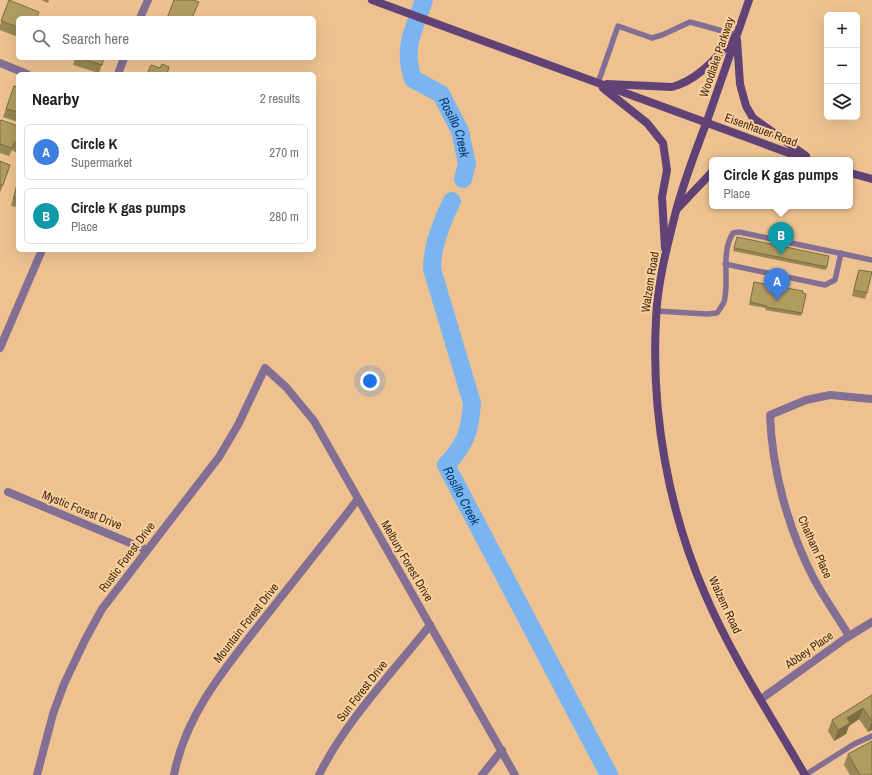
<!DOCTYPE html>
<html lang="en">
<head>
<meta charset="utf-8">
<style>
  :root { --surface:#fff; --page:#f6f6f6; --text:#222; --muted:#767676; --line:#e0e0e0; --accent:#111827 }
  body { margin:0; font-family:"Archivo Narrow",sans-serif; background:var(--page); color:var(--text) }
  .controls { position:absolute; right:12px; top:12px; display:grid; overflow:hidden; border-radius:6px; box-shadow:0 4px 16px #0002 }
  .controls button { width:36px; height:36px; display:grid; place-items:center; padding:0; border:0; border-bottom:1px solid var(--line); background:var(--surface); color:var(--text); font:20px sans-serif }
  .you { position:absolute; left:370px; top:381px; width:14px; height:14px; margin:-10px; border:3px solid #fff; border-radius:50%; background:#1a73e8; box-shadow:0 0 0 6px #1a73e833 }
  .badge { display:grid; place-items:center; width:26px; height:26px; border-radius:50%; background:var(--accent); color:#fff; font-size:13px; font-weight:700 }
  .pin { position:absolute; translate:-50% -33px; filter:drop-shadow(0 1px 2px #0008) }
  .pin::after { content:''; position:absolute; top:21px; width:14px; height:12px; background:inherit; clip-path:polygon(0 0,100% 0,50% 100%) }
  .popup { position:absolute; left:709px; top:157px; width:144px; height:52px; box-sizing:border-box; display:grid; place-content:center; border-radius:6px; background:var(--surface); filter:drop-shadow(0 1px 3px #0005); font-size:13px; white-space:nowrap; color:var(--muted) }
  .popup b { font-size:15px; color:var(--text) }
  .popup::after { content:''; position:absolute; left:50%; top:100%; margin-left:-8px; border:8px solid transparent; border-top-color:var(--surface) }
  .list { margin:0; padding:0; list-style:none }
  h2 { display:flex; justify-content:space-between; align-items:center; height:52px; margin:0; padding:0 16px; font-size:17px }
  h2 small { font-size:13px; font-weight:400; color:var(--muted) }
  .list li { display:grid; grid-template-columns:26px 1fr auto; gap:12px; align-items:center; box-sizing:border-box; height:56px; margin:0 8px 8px; padding:0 8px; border:1px solid var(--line); border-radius:6px }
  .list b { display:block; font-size:15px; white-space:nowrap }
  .list p { margin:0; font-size:13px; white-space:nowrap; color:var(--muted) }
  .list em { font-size:13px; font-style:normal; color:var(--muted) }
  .icon { flex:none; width:22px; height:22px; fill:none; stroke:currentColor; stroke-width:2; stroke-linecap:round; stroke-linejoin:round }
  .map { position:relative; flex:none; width:872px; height:775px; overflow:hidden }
  .search { position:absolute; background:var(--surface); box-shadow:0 4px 16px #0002; left:16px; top:16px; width:300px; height:44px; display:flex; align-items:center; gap:10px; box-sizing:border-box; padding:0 14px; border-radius:6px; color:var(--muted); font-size:15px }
  .panel { position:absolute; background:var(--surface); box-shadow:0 4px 16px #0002; left:16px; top:72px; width:300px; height:180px; border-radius:6px }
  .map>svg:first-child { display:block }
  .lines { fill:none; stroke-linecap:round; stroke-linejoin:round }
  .river { stroke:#7bb5f1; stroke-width:18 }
  .lane { stroke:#836f93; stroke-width:5.5 }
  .street { stroke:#836f93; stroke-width:8 }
  .secondary { stroke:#614276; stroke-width:8 }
  .wall { fill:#988653 }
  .shaded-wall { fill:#7c6d43 }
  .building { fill:#b19c60; stroke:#7c6d43 }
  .labels { text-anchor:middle; stroke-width:4; stroke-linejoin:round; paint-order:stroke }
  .street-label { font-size:12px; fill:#3f2e19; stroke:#fbcf9c }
  .water-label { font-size:13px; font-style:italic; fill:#013a69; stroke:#fbcf9c }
</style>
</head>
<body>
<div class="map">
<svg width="872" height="775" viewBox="0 0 872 775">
  <rect width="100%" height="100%" fill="#eec290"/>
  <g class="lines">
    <g class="river">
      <path id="s1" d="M424 0C414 30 402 47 413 79L441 94 460 131 467 164 463 179"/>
      <path id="s2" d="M452 201C442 221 432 246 432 269L472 403C470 431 466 444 446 465L609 775"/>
    </g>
    <g class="lane">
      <path d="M598 83 618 26 652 38 662 35 690 22 737 35"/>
      <path d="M725 264 825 285 835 280 841 253"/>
      <path d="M657 311 707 314 717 313C719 310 722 306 724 302 730 280 720 254 733 233L739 232 872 260"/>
      <path d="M805 775 854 744 872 736"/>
    </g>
    <g class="street">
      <path d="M140 18 148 0"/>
      <path d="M0 63 27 74"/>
      <path d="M118 74 124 58"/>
      <path d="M0 348 42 250"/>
      <path d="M8 492 147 550"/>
      <path d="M849 636C838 617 824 598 814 579 788 529 772 470 770 415L806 400 830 395 872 399"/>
      <path d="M761 699 846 638 872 622"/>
      <path d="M37 775 53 714 64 684 85 640 102 609 219 457 238 425 265 368 286 387 314 421 515 775"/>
      <path d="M174 775C186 711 231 661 270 611 299 574 329 537 358 499"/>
      <path d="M319 775C345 722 393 672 430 625"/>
      <path d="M482 775 502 750"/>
    </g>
    <g class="secondary">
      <path d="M372 0 808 160"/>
      <path d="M749 0C735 40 721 81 707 121 695 153 682 185 674 219 666 251 657 286 656 320 651 413 668 509 705 594 732 657 771 716 805 775"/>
      <path d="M737 40 740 84 746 106 753 118 806 156"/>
      <path d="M607 84 672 87C699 80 716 57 735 37"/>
      <path d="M603 88 647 123 663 143 667 170 662 197 665 248"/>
      <path d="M850 173 872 179"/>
      <path d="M677 209 712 172"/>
    </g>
  </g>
  <g class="wall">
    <path d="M9 0 18 18V37L0 30V25Z"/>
    <path d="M41 0H49L48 3Z"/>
    <path d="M75 58H104L99 73 73 65Z"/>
    <path d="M14 86 18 87V122L3 117Z"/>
    <path d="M0 122 18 126V151L17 153 12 150 9 156 0 153Z"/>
    <path d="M0 161 10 165 0 193Z"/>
    <path d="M18 178V207L11 206Z"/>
    <path d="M737 237 827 267 826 270 733 251Z"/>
    <path d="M859 270 867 293 865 299 852 296 857 275Z"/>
    <path d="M754 282 802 313 801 316 765 310 766 308 749 305Z"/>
    <path d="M872 695V730L868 732 859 719 849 726 846 734 834 741 828 731 832 720Z"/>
    <path d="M848 754 872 775H850L844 765Z"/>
  </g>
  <g class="shaded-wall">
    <path d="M863 708 859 719 849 726 846 734 834 741 838 730 847 718Z"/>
    <path d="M872 721V730L868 732Z"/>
  </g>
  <g class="building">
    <path d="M9 0 39 12 37 18H18V27L1 21Z"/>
    <path d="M174 0H193L199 2 192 18H167Z"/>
    <path d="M80 58H104L102 65Z"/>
    <path d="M162 64 169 67 167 74H147L151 65 160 68Z"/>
    <path d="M14 86 18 87V112L6 109Z"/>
    <path d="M1 120 18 126V143L15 142 12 148 0 144V122Z"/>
    <path d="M0 161 10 165 3 185H0Z"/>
    <path d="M18 181V198L14 197Z"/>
    <path d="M737 237 829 256 827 267 734 248Z"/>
    <path d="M859 270 872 272 867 293 854 290Z"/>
    <path d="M754 282 803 291 802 293 806 294 802 313 766 307 767 306 750 302Z"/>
    <path d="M872 695V721L863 708 847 718 850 723 838 730 832 720Z"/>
    <path d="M872 741V775H860L848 754Z"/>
  </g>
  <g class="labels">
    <g class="street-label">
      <text transform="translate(717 57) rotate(-71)" y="4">Woodlake Parkway</text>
      <text transform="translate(761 130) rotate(20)" y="4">Eisenhauer Road</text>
      <text transform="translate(650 282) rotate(-81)" y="4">Walzem Road</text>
      <text transform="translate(82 510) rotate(22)" y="4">Mystic Forest Drive</text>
      <text transform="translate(815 547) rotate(66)" y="4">Chatham Place</text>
      <text transform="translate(127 557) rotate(-53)" y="4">Rustic Forest Drive</text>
      <text transform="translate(407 561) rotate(60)" y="4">Melbury Forest Drive</text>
      <text transform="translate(725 605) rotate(65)" y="4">Walzem Road</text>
      <text transform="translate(246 623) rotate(-52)" y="4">Mountain Forest Drive</text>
      <text transform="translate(809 650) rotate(-35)" y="4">Abbey Place</text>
      <text transform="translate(362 691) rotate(-52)" y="4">Sun Forest Drive</text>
    </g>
    <g class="water-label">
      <text dy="5" stroke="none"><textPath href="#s1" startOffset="150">Rosillo Creek</textPath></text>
      <text dy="5" stroke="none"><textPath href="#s2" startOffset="315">Rosillo Creek</textPath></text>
    </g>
  </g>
</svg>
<div class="controls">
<button>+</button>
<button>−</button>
<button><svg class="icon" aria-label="layers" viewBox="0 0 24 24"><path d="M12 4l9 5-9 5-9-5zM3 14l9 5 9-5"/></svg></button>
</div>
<div class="you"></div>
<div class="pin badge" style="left:777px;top:301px;background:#3f7fe0">A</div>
<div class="pin badge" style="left:781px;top:255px;background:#0f9aa8">B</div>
<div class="popup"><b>Circle K gas pumps</b>Place</div>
<div class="search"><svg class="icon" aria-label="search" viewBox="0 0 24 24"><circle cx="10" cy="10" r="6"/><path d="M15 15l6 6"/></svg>Search here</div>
<section class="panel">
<h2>Nearby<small>2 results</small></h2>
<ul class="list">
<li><span class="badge" style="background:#3f7fe0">A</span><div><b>Circle K</b><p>Supermarket</p></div><em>270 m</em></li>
<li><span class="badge" style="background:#0f9aa8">B</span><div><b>Circle K gas pumps</b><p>Place</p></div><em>280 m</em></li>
</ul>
</section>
</div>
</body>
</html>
